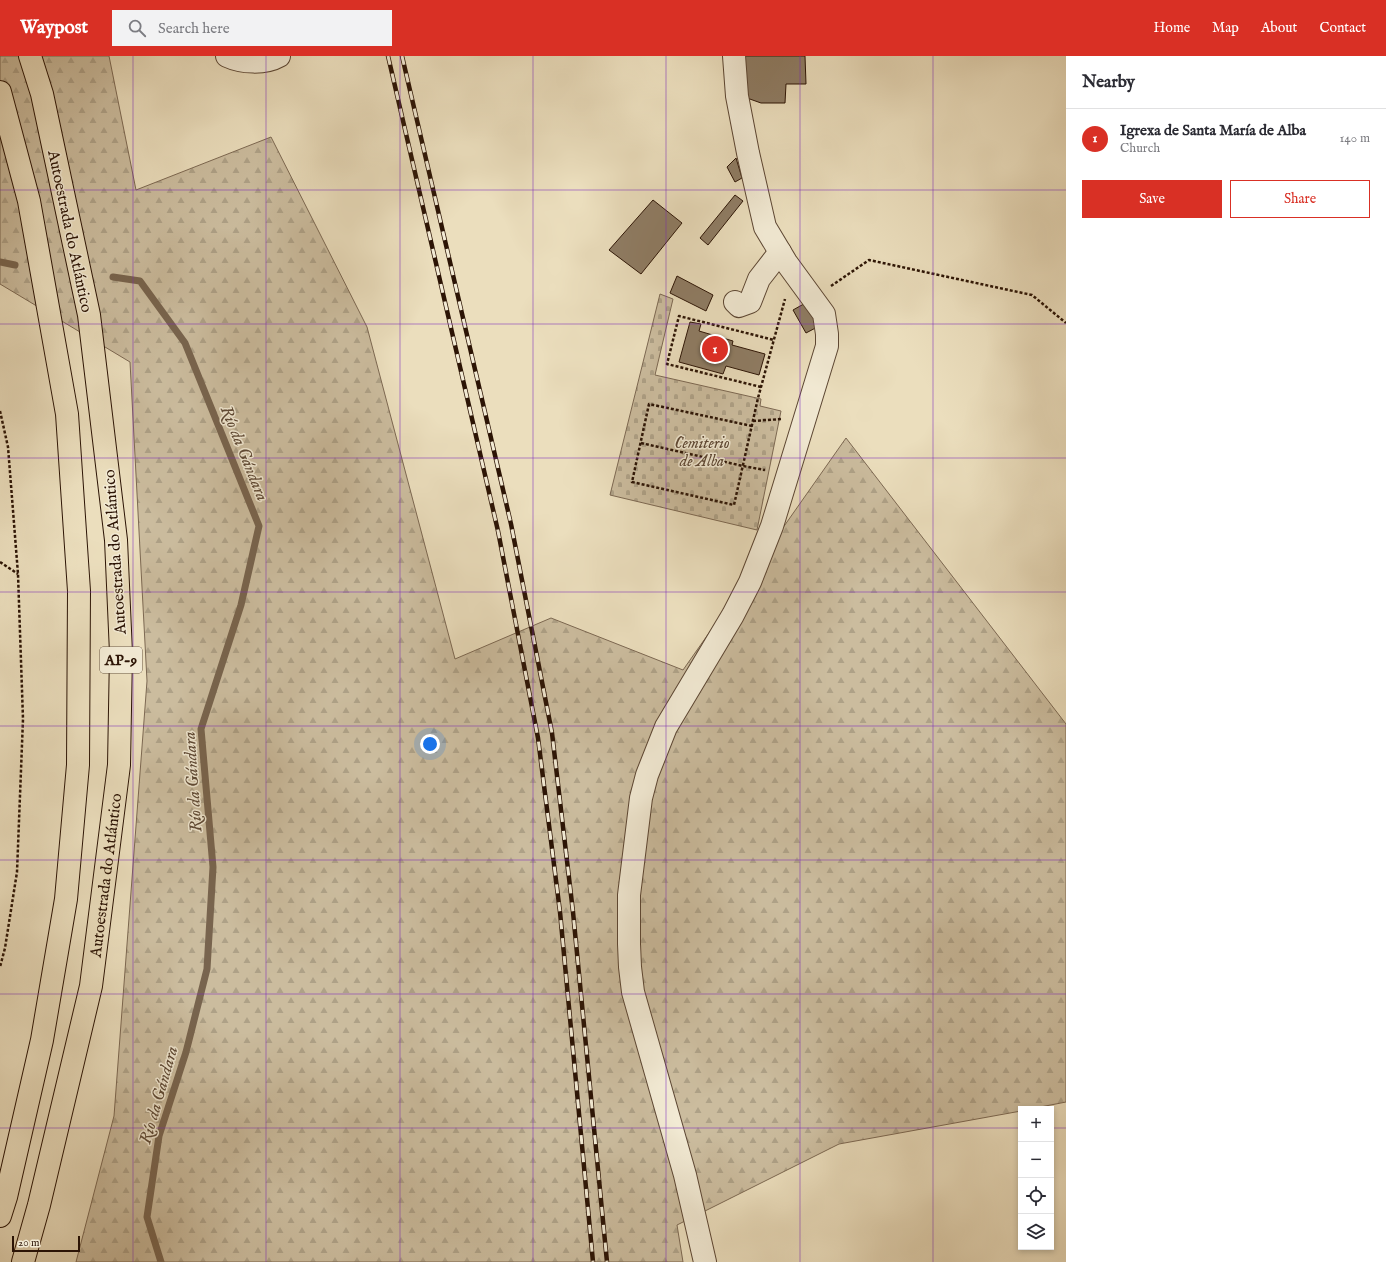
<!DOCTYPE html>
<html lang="en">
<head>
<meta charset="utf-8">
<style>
  :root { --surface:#fff; --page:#f2f2f3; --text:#2b2b33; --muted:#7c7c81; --line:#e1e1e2; --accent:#d93025 }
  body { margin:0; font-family:"IM FELL English",serif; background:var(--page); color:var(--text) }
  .controls { position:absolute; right:12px; bottom:12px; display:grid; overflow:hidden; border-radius:0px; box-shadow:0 2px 6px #0003 }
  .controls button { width:36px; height:36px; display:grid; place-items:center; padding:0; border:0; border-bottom:1px solid var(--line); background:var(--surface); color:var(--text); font:20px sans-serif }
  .scale { position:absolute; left:12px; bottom:10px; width:68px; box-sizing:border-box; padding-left:4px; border:2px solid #2c1405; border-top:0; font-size:11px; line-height:14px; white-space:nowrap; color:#2c1405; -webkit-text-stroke:3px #f2ead4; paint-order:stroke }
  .you { position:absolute; left:430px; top:688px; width:14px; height:14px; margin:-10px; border:3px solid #fff; border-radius:50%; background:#1a73e8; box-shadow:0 0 0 6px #1a73e833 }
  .badge { display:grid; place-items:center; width:26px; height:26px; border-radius:50%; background:var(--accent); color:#fff; font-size:13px; font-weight:700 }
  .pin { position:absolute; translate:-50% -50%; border:2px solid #fff; box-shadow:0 1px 4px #0006 }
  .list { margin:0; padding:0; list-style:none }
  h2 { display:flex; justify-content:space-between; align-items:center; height:52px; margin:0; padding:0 16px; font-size:17px }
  h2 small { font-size:13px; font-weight:400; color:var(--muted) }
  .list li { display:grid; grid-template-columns:26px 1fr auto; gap:12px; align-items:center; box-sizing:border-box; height:60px; padding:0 16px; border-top:1px solid var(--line) }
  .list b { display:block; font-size:15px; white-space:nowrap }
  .list p { margin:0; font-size:13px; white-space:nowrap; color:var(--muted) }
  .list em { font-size:13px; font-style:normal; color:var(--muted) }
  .actions { display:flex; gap:8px; padding:12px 16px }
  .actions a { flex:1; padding:9px 0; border:1px solid var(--accent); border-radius:0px; text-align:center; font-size:14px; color:var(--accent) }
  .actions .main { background:var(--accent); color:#fff }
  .icon { flex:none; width:22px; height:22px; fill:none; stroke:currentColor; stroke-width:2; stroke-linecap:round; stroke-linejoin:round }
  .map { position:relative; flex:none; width:1066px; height:1206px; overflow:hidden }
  header { display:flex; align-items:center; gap:24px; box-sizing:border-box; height:56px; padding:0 20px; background:var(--accent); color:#fff }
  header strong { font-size:19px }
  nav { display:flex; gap:22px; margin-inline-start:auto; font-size:14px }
  .search { width:280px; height:36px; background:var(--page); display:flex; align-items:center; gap:10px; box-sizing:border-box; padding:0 14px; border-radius:0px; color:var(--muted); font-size:15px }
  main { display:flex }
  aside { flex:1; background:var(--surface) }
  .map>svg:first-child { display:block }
  .forest { fill:url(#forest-firs); stroke:#7c6852 }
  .cemetery { fill:url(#cemetery-stones); stroke:#7c6852 }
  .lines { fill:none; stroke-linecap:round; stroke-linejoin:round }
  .stream { stroke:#78644e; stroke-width:7 }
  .building { fill:#8f7d65; stroke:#2c1405 }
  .minor-casing { stroke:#5c4633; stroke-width:24 }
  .highway-casing { stroke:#2c1405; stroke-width:24 }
  .path { stroke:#2c1405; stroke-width:2.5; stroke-dasharray:3 2; stroke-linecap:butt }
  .minor { stroke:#f2ead4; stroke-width:22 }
  .highway { stroke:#ebdebd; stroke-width:22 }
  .rail-casing { stroke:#2c1405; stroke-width:4.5 }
  .rail { stroke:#f2ead4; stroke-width:3; stroke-dasharray:9; stroke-linecap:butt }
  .grid { fill:none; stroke:#7b2cbf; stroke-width:1; stroke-opacity:0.55 }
  .labels { text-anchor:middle; stroke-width:3; stroke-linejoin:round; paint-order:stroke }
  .shield { fill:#f2ead4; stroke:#675443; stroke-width:1 }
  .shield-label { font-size:15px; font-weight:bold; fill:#2c1405 }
  .street-label { font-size:16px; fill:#2c1405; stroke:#f2ead4 }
  .park-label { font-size:16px; font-style:italic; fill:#5c4633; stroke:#f2ead4 }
  .water-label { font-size:17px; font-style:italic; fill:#5e4935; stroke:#f2ead4 }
</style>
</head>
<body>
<header>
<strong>Waypost</strong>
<div class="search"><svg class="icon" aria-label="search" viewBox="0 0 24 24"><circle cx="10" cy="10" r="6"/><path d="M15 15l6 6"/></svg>Search here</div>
<nav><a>Home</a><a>Map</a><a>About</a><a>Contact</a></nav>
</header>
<main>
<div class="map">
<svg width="1066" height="1206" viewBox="0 0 1066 1206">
  <defs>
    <pattern id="forest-firs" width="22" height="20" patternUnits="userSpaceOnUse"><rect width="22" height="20" fill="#cbbc9e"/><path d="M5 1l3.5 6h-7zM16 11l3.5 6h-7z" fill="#aea187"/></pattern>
    <pattern id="cemetery-stones" width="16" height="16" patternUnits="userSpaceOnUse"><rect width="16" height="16" fill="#cbbc9e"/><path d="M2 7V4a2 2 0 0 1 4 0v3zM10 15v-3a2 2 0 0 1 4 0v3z" fill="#aea187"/></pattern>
  </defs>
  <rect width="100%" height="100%" fill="#ebdebd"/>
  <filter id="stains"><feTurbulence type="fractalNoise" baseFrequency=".005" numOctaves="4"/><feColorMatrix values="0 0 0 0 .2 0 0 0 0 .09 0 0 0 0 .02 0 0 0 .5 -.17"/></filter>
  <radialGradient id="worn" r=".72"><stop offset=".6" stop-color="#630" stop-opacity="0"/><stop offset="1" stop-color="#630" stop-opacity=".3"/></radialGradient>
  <path class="forest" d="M0 0H109L136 134 271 81 367 271 455 603 551 562 683 614 846 382 1066 668V1046L1030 1053H1021V1055L839 1088 677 1169 683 1206H76L114 1060 147 625 130 306 0 228Z"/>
  <path class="cemetery" d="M660 238 673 243 655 319 761 343 760 350 781 355 757 474 610 439Z"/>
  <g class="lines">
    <g class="stream">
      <path d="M0 206 15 209"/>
      <path d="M113 221 140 225 185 287 259 470 241 549 201 673 213 811 207 913 186 996 159 1080 147 1161 161 1206"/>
    </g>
  </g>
  <g class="building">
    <path d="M745 0H805L806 28H786L785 47H761L747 42Z"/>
    <path d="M736 102 742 122 735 126 727 111Z"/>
    <path d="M735 139 743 145 708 189 700 182Z"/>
    <path d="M653 144 682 167 641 218 609 194Z"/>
    <path d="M677 220 713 239 706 255 670 237Z"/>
    <path d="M809 245 823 268 806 277 793 254Z"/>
    <path d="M690 266 701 268 699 275 733 285 732 289 765 298 759 319 726 310 723 318 679 306Z"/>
  </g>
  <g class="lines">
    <g class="minor-casing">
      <g id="minor">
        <path d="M227 0C242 7 265 8 279 0"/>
        <path d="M735 246 739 250 750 246 759 223 780 196"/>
        <path d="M705 1206 685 1119 633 936 630 911 629 888V839L641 742 647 719 666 671 733 559 750 526 772 470 827 290V278L824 258 786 206 765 171 748 97 737 40 734 0"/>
      </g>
    </g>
    <g class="highway-casing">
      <g id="highway">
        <path d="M0 36 29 145 67 358 79 535 78 709 66 843 42 984 6 1141 0 1160"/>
        <path id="s1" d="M23 1206 39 1149 91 930 119 709 121 597 116 484 89 259 42 38 30 0"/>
      </g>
    </g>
    <g class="path">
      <path d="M831 230 869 204 1032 239 1066 267"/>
      <path d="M761 331 667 308 679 260 774 284"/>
      <path d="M0 355 8 391 18 518 23 663 17 816 5 892 0 911"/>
      <path d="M753 365 782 363"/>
      <path d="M752 370 649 348 632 426 734 449 758 342 785 243"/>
      <path d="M641 387 743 410 765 414"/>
      <path d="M0 506 18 518"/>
    </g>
    <use href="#minor" class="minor"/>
    <use href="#highway" class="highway"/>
    <g class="rail-casing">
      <g id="rail">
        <path d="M388 0 498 475 538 682 560 856 593 1206"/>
        <path d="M402 0 511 468 552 677 573 856 607 1206"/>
      </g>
    </g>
    <use href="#rail" class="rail"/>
  </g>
  <path class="grid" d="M133 0V1206M266 0V1206M400 0V1206M533 0V1206M666 0V1206M800 0V1206M933 0V1206M0 134H1066M0 268H1066M0 402H1066M0 536H1066M0 670H1066M0 804H1066M0 938H1066M0 1072H1021M1051 1072H1066"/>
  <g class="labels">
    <rect class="shield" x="100" y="591" width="42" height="26" rx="3"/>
    <g class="shield-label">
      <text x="121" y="609">AP-9</text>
    </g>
    <g class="street-label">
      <text transform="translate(71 175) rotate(78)" y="6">Autoestrada do Atlántico</text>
      <text transform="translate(114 496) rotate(-94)" y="6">Autoestrada do Atlántico</text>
      <text dy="6" stroke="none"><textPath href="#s1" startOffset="396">Autoestrada do Atlántico</textPath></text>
    </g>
    <g class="park-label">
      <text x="702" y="392">Cemiterio<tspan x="702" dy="18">de Alba</tspan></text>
    </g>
    <g class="water-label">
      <text transform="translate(245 397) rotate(68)" y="6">Río da Gándara</text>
      <text transform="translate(192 726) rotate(-94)" y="6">Río da Gándara</text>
      <text transform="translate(158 1039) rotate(-74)" y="6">Río da Gándara</text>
    </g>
  </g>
  <rect width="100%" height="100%" filter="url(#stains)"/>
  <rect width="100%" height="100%" fill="url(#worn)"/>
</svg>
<div class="controls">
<button>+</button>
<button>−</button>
<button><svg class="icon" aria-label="locate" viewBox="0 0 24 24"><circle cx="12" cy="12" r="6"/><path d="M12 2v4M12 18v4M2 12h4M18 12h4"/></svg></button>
<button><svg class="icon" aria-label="layers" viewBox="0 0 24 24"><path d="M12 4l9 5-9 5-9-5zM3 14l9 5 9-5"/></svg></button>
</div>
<div class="scale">20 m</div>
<div class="you"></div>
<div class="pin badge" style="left:715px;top:293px">1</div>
</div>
<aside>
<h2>Nearby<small></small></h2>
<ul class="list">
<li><span class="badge">1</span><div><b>Igrexa de Santa María de Alba</b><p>Church</p></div><em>140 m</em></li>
</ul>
<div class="actions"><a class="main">Save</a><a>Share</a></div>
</aside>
</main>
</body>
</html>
